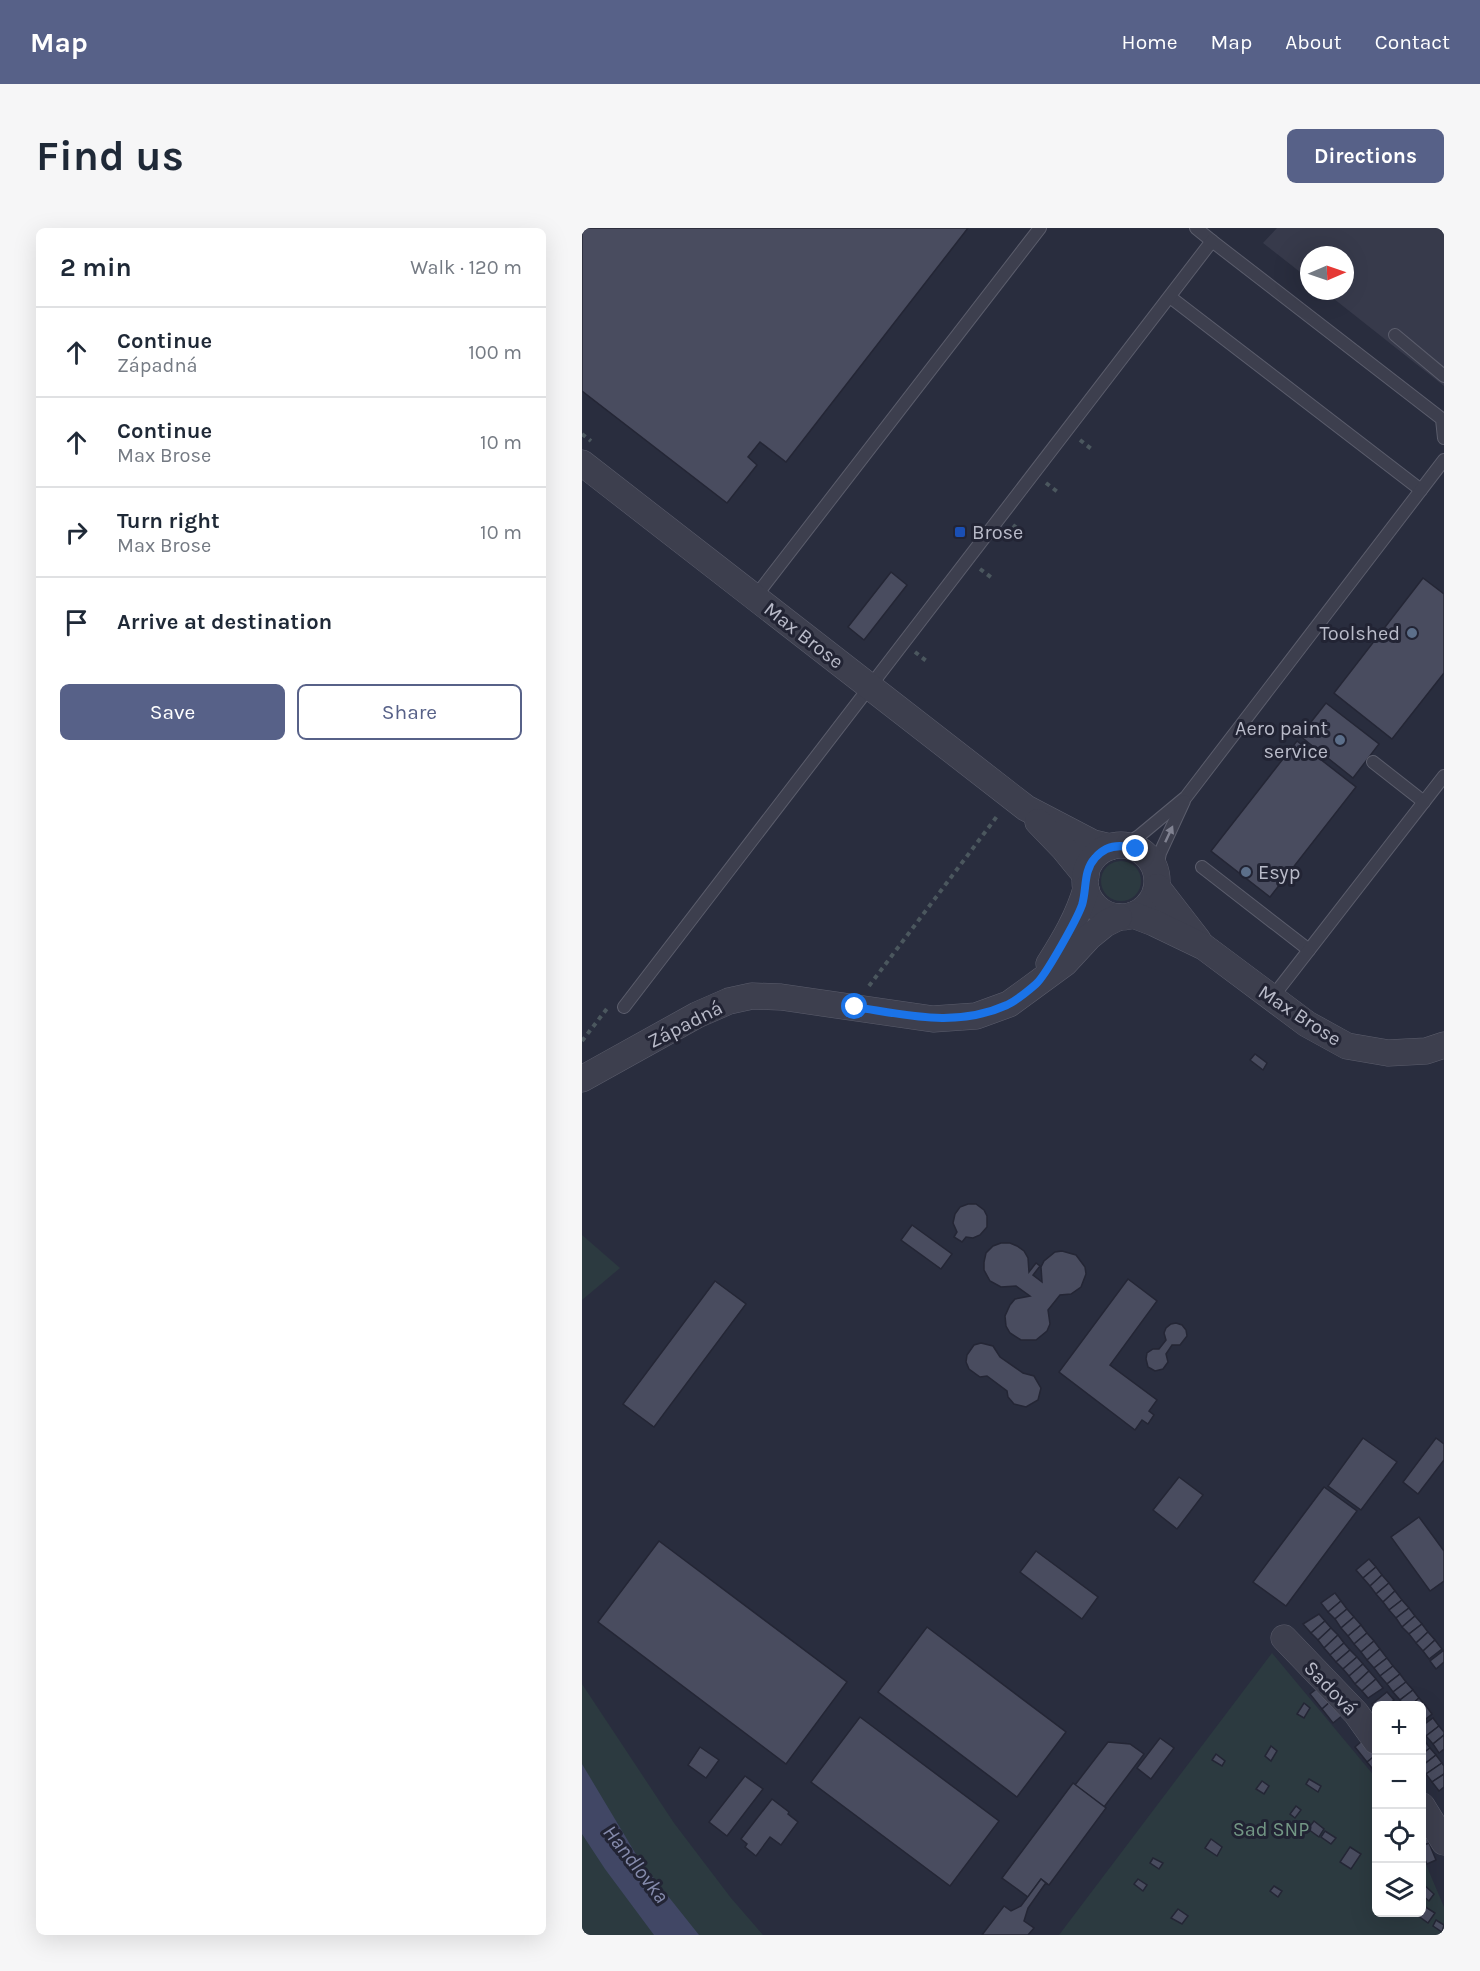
<!DOCTYPE html>
<html lang="en">
<head>
<meta charset="utf-8">
<style>
  :root { --surface:#fff; --page:#f6f6f7; --text:#1f2937; --muted:#747a83; --line:#e0e1e3; --accent:#576188 }
  body { margin:0; font-family:Karla,sans-serif; background:var(--page); color:var(--text) }
  .controls { position:absolute; right:18px; bottom:18px; display:grid; overflow:hidden; border-radius:9px; box-shadow:0 6px 24px #0002 }
  .controls button { width:54px; height:54px; display:grid; place-items:center; padding:0; border:0; border-bottom:2px solid var(--line); background:var(--surface); color:var(--text); font:30px sans-serif }
  .compass { position:absolute; left:718px; top:18px; width:54px; height:54px; border-radius:50%; background:var(--surface); box-shadow:0 6px 24px #0002; rotate:88deg }
  .stop { position:absolute; width:18px; height:18px; margin:-14px; border:4px solid #1a73e8; border-radius:50%; background:#fff }
  .stop.end { background:#1a73e8; border-color:#fff; box-shadow:0 2px 6px #0008 }
  .list { margin:0; padding:0; list-style:none }
  h2 { display:flex; justify-content:space-between; align-items:center; height:78px; margin:0; padding:0 24px; font-size:26px }
  h2 small { font-size:20px; font-weight:400; color:var(--muted) }
  .list li { display:grid; grid-template-columns:39px 1fr auto; gap:18px; align-items:center; box-sizing:border-box; height:90px; padding:0 24px; border-top:2px solid var(--line) }
  .list b { display:block; font-size:22px; white-space:nowrap }
  .list p { margin:0; font-size:20px; white-space:nowrap; color:var(--muted) }
  .list em { font-size:20px; font-style:normal; color:var(--muted) }
  .actions { display:flex; gap:12px; padding:18px 24px }
  .actions a { flex:1; padding:14px 0; border:2px solid var(--accent); border-radius:9px; text-align:center; font-size:21px; color:var(--accent) }
  .actions .main { background:var(--accent); color:#fff }
  .icon { flex:none; width:33px; height:33px; fill:none; stroke:currentColor; stroke-width:2; stroke-linecap:round; stroke-linejoin:round }
  .map { position:relative; flex:none; width:862px; height:1707px; overflow:hidden; border-radius:9px }
  header { display:flex; align-items:center; gap:36px; box-sizing:border-box; height:84px; padding:0 30px; background:var(--accent); color:#fff }
  header strong { font-size:28px }
  nav { display:flex; gap:33px; margin-inline-start:auto; font-size:21px }
  .intro { display:flex; align-items:center; justify-content:space-between; box-sizing:border-box; height:144px; padding:0 36px }
  h1 { margin:0; font-size:42px }
  .button { padding:15px 27px; border-radius:9px; background:var(--accent); color:#fff; font-size:21px; font-weight:700 }
  main { display:flex; gap:36px; padding:0 36px }
  aside { flex:1; background:var(--surface); border-radius:9px; box-shadow:0 6px 24px #0002 }
  .map>svg:first-child { display:block }
  .airport { fill:#373a4b }
  .green { fill:#2c3a40 }
  .water { fill:#414765 }
  .building { fill:#494c5f; stroke:#242635; stroke-width:1.5 }
  .lines { fill:none; stroke-linecap:round; stroke-linejoin:round }
  .service-casing { stroke:#5b5d6c; stroke-width:14 }
  .minor-casing { stroke:#5b5d6c; stroke-width:27 }
  .path { stroke:#4b575e; stroke-width:4; stroke-dasharray:4.5 4.5; stroke-linecap:butt }
  .service { stroke:#3d3f4e; stroke-width:12 }
  .minor { stroke:#3d3f4e; stroke-width:26 }
  .oneway { fill:#818392 }
  .route { stroke:#1a73e8; stroke-width:8 }
  .transit-dot { fill:#1a4fb4; stroke:#222434; stroke-width:2 }
  .service-dot { fill:#5c6f8a; stroke:#222434; stroke-width:2 }
  .labels { text-anchor:middle; stroke-width:6; stroke-linejoin:round; paint-order:stroke }
  .poi-label { font-size:20px; fill:#b9bbc9; stroke:#222434; text-anchor:start }
  .street-label { font-size:20px; fill:#b9bbc9; stroke:#222434 }
  .park-label { font-size:20px; fill:#739785; stroke:#222434 }
  .water-label { font-size:21px; font-style:italic; fill:#858bac; stroke:#222434 }
</style>
</head>
<body>
<header>
<strong>Map</strong>
<nav><a>Home</a><a>Map</a><a>About</a><a>Contact</a></nav>
</header>
<div class="intro"><h1>Find us</h1><a class="button">Directions</a></div>
<main>
<aside>
<h2>2 min<small>Walk · 120 m</small></h2>
<ul class="list">
<li><svg class="icon" aria-label="ahead" viewBox="0 0 24 24"><path d="M12 20V5M6 11l6-6 6 6"/></svg><div><b>Continue</b><p>Západná</p></div><em>100 m</em></li>
<li><svg class="icon" aria-label="ahead" viewBox="0 0 24 24"><path d="M12 20V5M6 11l6-6 6 6"/></svg><div><b>Continue</b><p>Max Brose</p></div><em>10 m</em></li>
<li><svg class="icon" aria-label="right" viewBox="0 0 24 24"><path d="M7 20v-9h11M14 6l5 5-5 5"/></svg><div><b>Turn right</b><p>Max Brose</p></div><em>10 m</em></li>
<li><svg class="icon" aria-label="arrive" viewBox="0 0 24 24"><path d="M6 21V4h12l-3 4 3 4H6"/></svg><div><b>Arrive at destination</b></div></li>
</ul>
<div class="actions"><a class="main">Save</a><a>Share</a></div>
</aside>
<div class="map">
<svg width="862" height="1707" viewBox="0 0 862 1707">
  <rect width="100%" height="100%" fill="#292d3e"/>
  <path class="airport" d="M695 0H862V158L742 63H763V27H727V51L681 15Z"/>
  <g class="green">
    <circle cx="539" cy="653" r="20"/>
    <path d="M0 1007 38 1040 0 1072Z"/>
    <path d="M690 1425 794 1550V1684H840V1627L862 1679V1707H477Z"/>
    <path d="M0 1456 92 1595 149 1670 181 1707H0Z"/>
  </g>
  <path class="water" d="M0 1536 58 1633 117 1707H72L23 1641 0 1606Z"/>
  <g class="building">
    <path d="M0 0H386L204 234 178 214 166 229 175 237 145 275 0 163Z"/>
    <path d="M309 344 325 357 282 412 266 399Z"/>
    <path d="M841 350 862 366V445L810 511 752 465Z"/>
    <path d="M744 475 797 516 771 550 718 508Z"/>
    <path d="M715 513 774 559 688 669 629 623Z"/>
    <path d="M673 826 685 835 681 842 668 832Z"/>
    <path d="M386 976H394L402 982 405 988V999L398 1007 391 1010 384 1009 380 1014 372 1009 375 1004 371 995 373 986 378 979Z"/>
    <path d="M330 997 370 1026 359 1041 319 1012Z"/>
    <path d="M419 1015H428L435 1018 442 1023 446 1030 447 1044 454 1035 458 1038 451 1047 460 1054 459 1039 462 1033 473 1024 480 1023 494 1027 503 1039 504 1046 499 1059 489 1066 478 1067 466 1082 468 1096 465 1103 454 1112H439L428 1105 424 1098 423 1088 428 1077 433 1071 448 1068 434 1058 419 1059 408 1053 402 1042V1034L404 1025 411 1018Z"/>
    <path d="M546 1051 575 1073 528 1137 575 1172 567 1183 572 1187 566 1196 560 1192 553 1202 477 1144Z"/>
    <path d="M133 1053 164 1076 72 1199 41 1176Z"/>
    <path d="M594 1095 600 1097 604 1102 605 1108 598 1117H590L584 1126 586 1134 581 1141 573 1143 566 1139 564 1131 565 1125 571 1121H577L584 1112 582 1105 584 1100 589 1096Z"/>
    <path d="M399 1115 411 1118 418 1129 441 1145 452 1148 459 1160 456 1172 444 1179 432 1176 426 1169 425 1163 405 1148 398 1149 387 1141 384 1134 385 1127 392 1117Z"/>
    <path d="M781 1210 815 1234 779 1282 746 1258Z"/>
    <path d="M854 1210 862 1216V1232L836 1266 821 1254Z"/>
    <path d="M597 1249 621 1267 595 1301 571 1282Z"/>
    <path d="M742 1259 775 1283 704 1378 671 1354Z"/>
    <path d="M837 1289 862 1323V1353L848 1363 809 1309Z"/>
    <path d="M77 1313 265 1454 204 1536 16 1394Z"/>
    <path d="M454 1323 516 1369 500 1391 438 1344Z"/>
    <path d="M787 1331 794 1339 781 1350 774 1342Z"/>
    <path d="M794 1339 800 1347 788 1358 781 1350Z"/>
    <path d="M800 1347 807 1355 794 1366 788 1358Z"/>
    <path d="M807 1355 813 1363 801 1374 794 1366Z"/>
    <path d="M813 1363 820 1372 807 1382 801 1374Z"/>
    <path d="M753 1365 759 1373 746 1384 739 1375Z"/>
    <path d="M820 1372 827 1380 814 1390 807 1382Z"/>
    <path d="M759 1373 765 1381 753 1391 746 1384Z"/>
    <path d="M827 1380 833 1388 820 1399 814 1390Z"/>
    <path d="M765 1381 772 1389 759 1400 753 1391Z"/>
    <path d="M737 1386 743 1393 729 1405 721 1396Z"/>
    <path d="M833 1388 840 1396 827 1406 820 1399Z"/>
    <path d="M772 1389 779 1397 766 1408 759 1400Z"/>
    <path d="M743 1393 749 1400 736 1412 729 1405Z"/>
    <path d="M840 1396 846 1404 834 1415 827 1406Z"/>
    <path d="M779 1397 785 1405 772 1416 766 1408Z"/>
    <path d="M345 1399 484 1504 435 1569 296 1464Z"/>
    <path d="M749 1400 756 1407 742 1420 736 1412Z"/>
    <path d="M846 1404 853 1412 841 1423 834 1415Z"/>
    <path d="M785 1405 792 1413 779 1424 772 1416Z"/>
    <path d="M756 1407 762 1415 748 1427 742 1420Z"/>
    <path d="M853 1412 860 1421 847 1431 841 1423Z"/>
    <path d="M792 1413 798 1421 785 1432 779 1424Z"/>
    <path d="M762 1415 768 1422 754 1434 748 1427Z"/>
    <path d="M798 1421 805 1430 792 1440 785 1432Z"/>
    <path d="M768 1422 775 1429 761 1441 754 1434Z"/>
    <path d="M862 1422V1434L854 1441 848 1433Z"/>
    <path d="M775 1429 781 1436 767 1448 761 1441Z"/>
    <path d="M805 1430 811 1438 798 1448 792 1440Z"/>
    <path d="M781 1436 787 1443 773 1456 767 1448Z"/>
    <path d="M811 1438 818 1446 805 1456 798 1448Z"/>
    <path d="M787 1443 794 1451 780 1463 773 1456Z"/>
    <path d="M818 1446 824 1454 811 1464 805 1456Z"/>
    <path d="M794 1451 801 1460 786 1470 780 1463Z"/>
    <path d="M824 1454 831 1462 818 1472 811 1464Z"/>
    <path d="M737 1459 749 1473 740 1481 728 1466Z"/>
    <path d="M831 1462 837 1470 828 1478H822L818 1472Z"/>
    <path d="M805 1464 812 1472 805 1478H794V1482L790 1476Z"/>
    <path d="M837 1470 844 1478 840 1482V1478H828Z"/>
    <path d="M749 1473 761 1487 751 1495 740 1481Z"/>
    <path d="M722 1475 728 1480 722 1490 715 1486Z"/>
    <path d="M844 1478 850 1486 840 1494V1482Z"/>
    <path d="M278 1489 417 1593 368 1658 229 1554Z"/>
    <path d="M851 1490 857 1498 844 1508 840 1502V1498Z"/>
    <path d="M857 1498 862 1504V1507L851 1516 844 1508Z"/>
    <path d="M862 1507V1521L857 1525 851 1516Z"/>
    <path d="M578 1510 592 1520 569 1551 555 1540Z"/>
    <path d="M781 1512 794 1527 785 1534 773 1519Z"/>
    <path d="M842 1512 848 1520 840 1526V1514Z"/>
    <path d="M526 1514 548 1516 562 1526 522 1579 493 1557Z"/>
    <path d="M689 1518 695 1523 689 1533 683 1528Z"/>
    <path d="M118 1519 137 1532 124 1550 106 1537Z"/>
    <path d="M848 1520 854 1527 840 1538V1526Z"/>
    <path d="M634 1526 643 1533 640 1538 630 1532Z"/>
    <path d="M794 1527V1545L785 1534Z"/>
    <path d="M854 1527 860 1535 844 1546 840 1538Z"/>
    <path d="M860 1535 862 1538V1546L850 1554 844 1546Z"/>
    <path d="M862 1546V1559L857 1563 850 1554Z"/>
    <path d="M163 1548 181 1561 145 1608 127 1594Z"/>
    <path d="M727 1551 739 1558 736 1564 724 1556Z"/>
    <path d="M680 1553 687 1558 682 1566 674 1561Z"/>
    <path d="M491 1555 524 1580 467 1657 459 1651 446 1669 420 1650Z"/>
    <path d="M190 1571 207 1584 206 1586 216 1594 199 1617 188 1609 174 1628 163 1619 165 1616 159 1611Z"/>
    <path d="M714 1578 719 1582 713 1590 708 1586Z"/>
    <path d="M732 1593 742 1601 737 1609 726 1601Z"/>
    <path d="M840 1600 847 1615 840 1618Z"/>
    <path d="M743 1603 754 1610 749 1616 739 1609Z"/>
    <path d="M629 1611 640 1619 635 1628 623 1620Z"/>
    <path d="M847 1615 854 1632 845 1636 840 1625V1618Z"/>
    <path d="M768 1619 779 1626 769 1641 758 1634Z"/>
    <path d="M571 1630 581 1635 577 1641 568 1635Z"/>
    <path d="M459 1651 465 1656H463L446 1680 442 1693 452 1700 446 1707H400L422 1678 429 1683 439 1678Z"/>
    <path d="M556 1651 565 1657 561 1663 552 1656Z"/>
    <path d="M840 1655 852 1666 847 1673 840 1667Z"/>
    <path d="M692 1658 700 1663 696 1669 688 1663Z"/>
    <path d="M842 1678 853 1685 846 1695 835 1687 840 1684Z"/>
    <path d="M596 1681 606 1688 600 1696 589 1690Z"/>
    <path d="M854 1692 862 1697 860 1704 851 1698Z"/>
  </g>
  <g class="lines">
    <g class="service-casing">
      <g id="service">
        <path d="M614 0 630 13"/>
        <path d="M588 69 839 262"/>
        <path d="M813 107 862 148"/>
        <path d="M173 369 458 0"/>
        <path d="M791 534 842 574"/>
        <path d="M541 618 557 608 604 569 862 232"/>
        <path d="M620 639 727 722"/>
        <path d="M574 645 578 625 602 573"/>
        <path d="M689 771 862 548"/>
        <path d="M42 779 630 13 860 191 862 210"/>
      </g>
    </g>
    <g class="minor-casing">
      <g id="minor">
        <path d="M0 235 444 580 511 615 528 619"/>
        <path d="M456 594 482 621 504 648"/>
        <circle cx="539" cy="653" r="36"/>
        <path d="M575 659 616 712"/>
        <path d="M551 687 572 695 622 719 725 796 765 818 806 825 844 823 862 817"/>
        <path d="M467 736C482 712 496 689 504 661"/>
        <path d="M0 851 115 787 147 773 170 768 199 769 351 791 394 788 427 776 483 735 507 709 523 696 537 689"/>
        <path d="M702 1410 774 1485 794 1513"/>
        <path d="M840 1578 862 1614"/>
      </g>
    </g>
    <g class="path">
      <path d="M0 206 9 213"/>
      <path d="M498 212 512 223"/>
      <path d="M464 255 477 265"/>
      <path d="M431 297 444 307"/>
      <path d="M398 341 410 350"/>
      <path d="M333 424 347 435"/>
      <path d="M287 758 416 587"/>
      <path d="M0 813 27 778"/>
    </g>
    <use href="#service" class="service"/>
    <use href="#minor" class="minor"/>
  </g>
  <defs><path id="oneway-solid" d="M-6-.8H1V-3.2L6.5 0L1 3.2V.8H-6Z" transform="scale(1.5)"/></defs>
  <use class="oneway" href="#oneway-solid" transform="translate(587 606) rotate(-65)"/>
  <g class="lines">
    <path class="route" d="M273 779C326 787 374 800 425 777 435 772 446 763 454 756 464 747 495 691 500 677 505 661 501 643 513 630 524 617 539 616 554 621"/>
  </g>
  <rect class="transit-dot" x="372" y="298" width="12" height="12" rx="3"/>
  <g class="service-dot">
    <circle cx="830" cy="405" r="6"/>
    <circle cx="758" cy="512" r="6"/>
    <circle cx="664" cy="644" r="6"/>
  </g>
  <g class="labels">
    <g class="poi-label">
      <text x="390" y="311">Brose</text>
      <text x="818" y="412" text-anchor="end">Toolshed</text>
      <text x="746" y="507" text-anchor="end">Aero paint<tspan x="746" dy="23">service</tspan></text>
      <text x="676" y="651">Esyp</text>
    </g>
    <g class="street-label">
      <text transform="translate(222 407) rotate(38)" y="7">Max Brose</text>
      <text transform="translate(718 787) rotate(33)" y="7">Max Brose</text>
      <text transform="translate(103 796) rotate(-27)" y="7">Západná</text>
      <text transform="translate(749 1460) rotate(46)" y="7">Sadová</text>
    </g>
    <g class="park-label">
      <text x="689" y="1608">Sad SNP</text>
    </g>
    <g class="water-label">
      <text transform="translate(54 1636) rotate(52)" y="7">Handlovka</text>
    </g>
  </g>
</svg>
<div class="controls">
<button>+</button>
<button>−</button>
<button><svg class="icon" aria-label="locate" viewBox="0 0 24 24"><circle cx="12" cy="12" r="6"/><path d="M12 2v4M12 18v4M2 12h4M18 12h4"/></svg></button>
<button><svg class="icon" aria-label="layers" viewBox="0 0 24 24"><path d="M12 4l9 5-9 5-9-5zM3 14l9 5 9-5"/></svg></button>
</div>
<svg class="compass" viewBox="-18 -18 36 36"><path d="M0-13l5 13h-10z" fill="#e53935"/><path d="M0 13l5-13h-10z" fill="#747a83"/></svg>
<div class="stop" style="left:273px;top:779px"></div>
<div class="stop end" style="left:554px;top:621px"></div>
</div>
</main>
</body>
</html>
